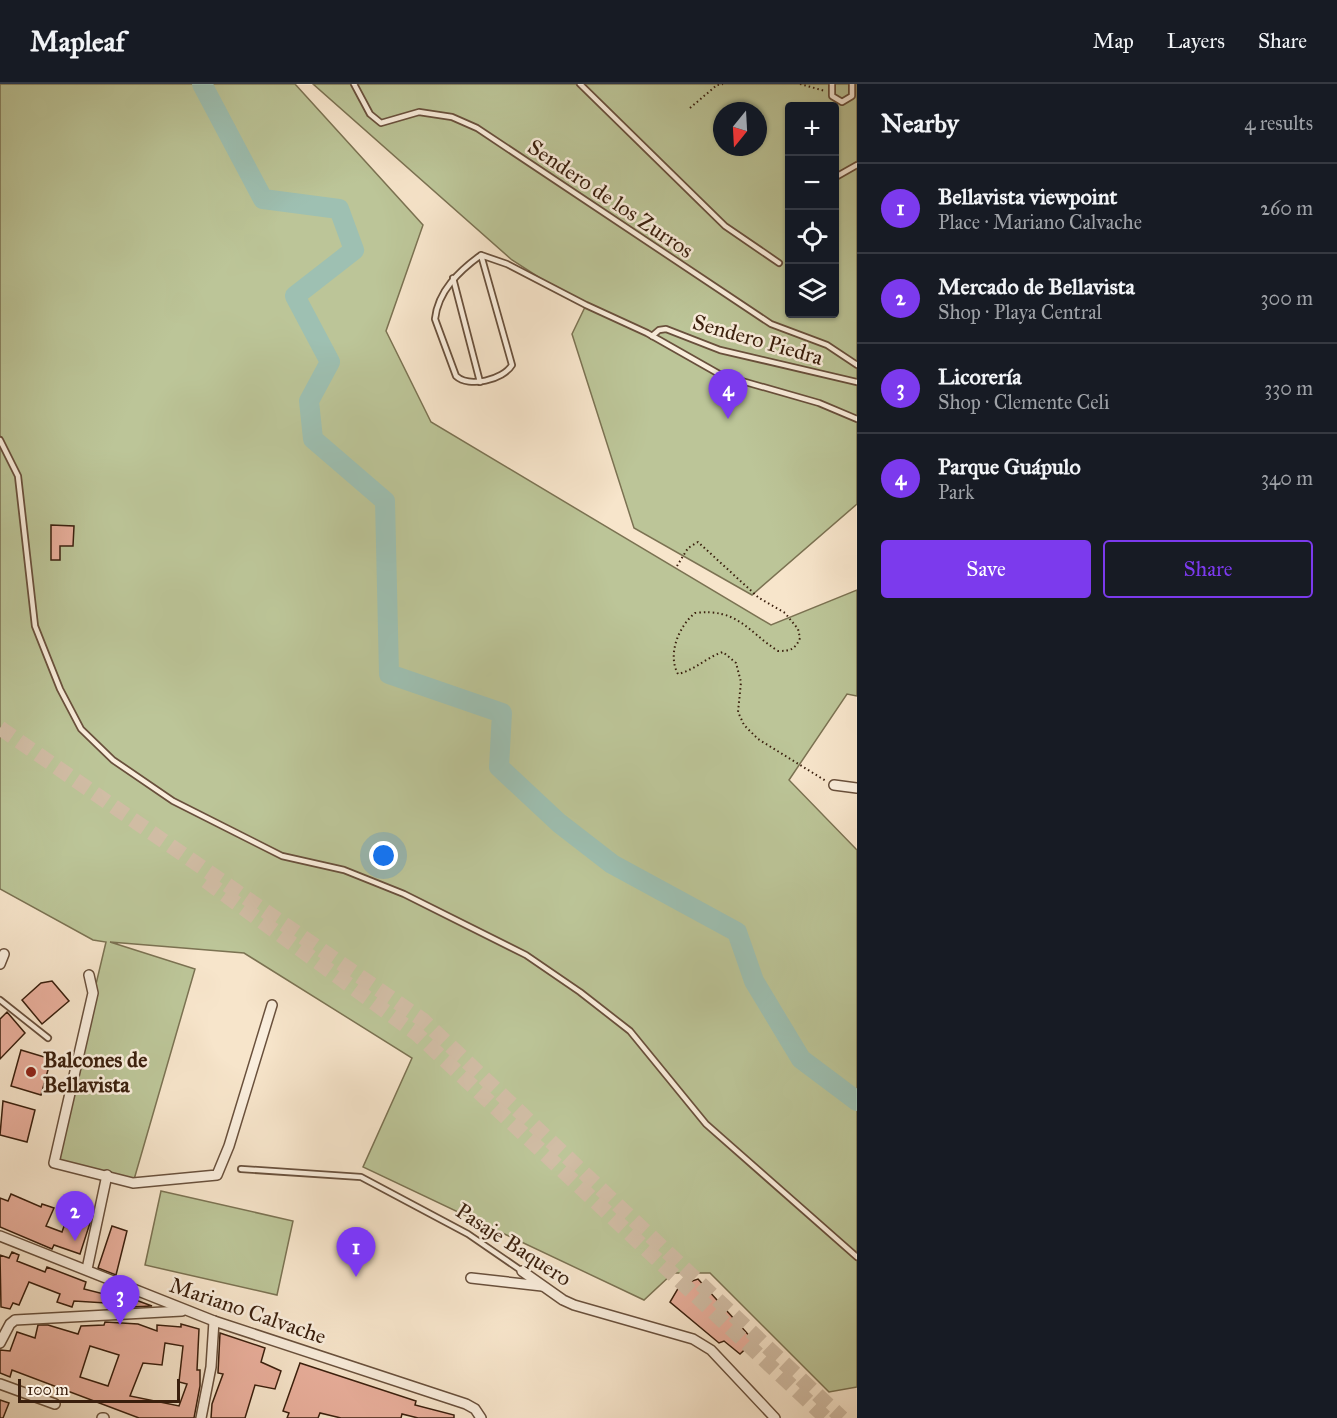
<!DOCTYPE html>
<html lang="en">
<head>
<meta charset="utf-8">
<style>
  :root { --surface:#171b24; --page:#242831; --text:#f1f3f6; --muted:#9ea1a6; --line:#363941; --accent:#7c3aed }
  body { margin:0; font-family:"IM FELL Great Primer",serif; background:var(--page); color:var(--text) }
  .controls { position:absolute; right:18px; top:18px; display:grid; overflow:hidden; border-radius:6px; box-shadow:0 2px 4px #0004 }
  .controls button { width:54px; height:54px; display:grid; place-items:center; padding:0; border:0; border-bottom:2px solid var(--line); background:var(--surface); color:var(--text); font:30px sans-serif }
  .compass { position:absolute; left:713px; top:18px; width:54px; height:54px; border-radius:50%; background:var(--surface); box-shadow:0 2px 4px #0004; rotate:198deg }
  .scale { position:absolute; left:18px; bottom:15px; width:162px; box-sizing:border-box; padding-left:6px; border:3px solid #3a1f0d; border-top:0; font-size:16px; line-height:21px; white-space:nowrap; color:#3a1f0d; -webkit-text-stroke:4px #faeedd; paint-order:stroke }
  .you { position:absolute; left:384px; top:772px; width:21px; height:21px; margin:-15px; border:4px solid #fff; border-radius:50%; background:#1a73e8; box-shadow:0 0 0 9px #1a73e833 }
  .badge { display:grid; place-items:center; width:39px; height:39px; border-radius:50%; background:var(--accent); color:#fff; font-size:20px; font-weight:700 }
  .pin { position:absolute; translate:-50% -50px; filter:drop-shadow(0 2px 3px #0008) }
  .pin::after { content:''; position:absolute; top:32px; width:21px; height:18px; background:inherit; clip-path:polygon(0 0,100% 0,50% 100%) }
  .list { margin:0; padding:0; list-style:none }
  h2 { display:flex; justify-content:space-between; align-items:center; height:78px; margin:0; padding:0 24px; font-size:26px }
  h2 small { font-size:20px; font-weight:400; color:var(--muted) }
  .list li { display:grid; grid-template-columns:39px 1fr auto; gap:18px; align-items:center; box-sizing:border-box; height:90px; padding:0 24px; border-top:2px solid var(--line) }
  .list b { display:block; font-size:22px; white-space:nowrap }
  .list p { margin:0; font-size:20px; white-space:nowrap; color:var(--muted) }
  .list em { font-size:20px; font-style:normal; color:var(--muted) }
  .actions { display:flex; gap:12px; padding:18px 24px }
  .actions a { flex:1; padding:14px 0; border:2px solid var(--accent); border-radius:6px; text-align:center; font-size:21px; color:var(--accent) }
  .actions .main { background:var(--accent); color:#fff }
  .icon { flex:none; width:33px; height:33px; fill:none; stroke:currentColor; stroke-width:2; stroke-linecap:round; stroke-linejoin:round }
  .map { position:relative; flex:none; width:857px; height:1334px; overflow:hidden }
  header { display:flex; align-items:center; gap:36px; box-sizing:border-box; height:84px; padding:0 30px; background:var(--surface); border-bottom:2px solid var(--line) }
  header strong { font-size:28px }
  nav { display:flex; gap:33px; margin-inline-start:auto; font-size:21px }
  main { display:flex }
  aside { flex:1; background:var(--surface) }
  .map>svg:first-child { display:block }
  .green { fill:#bcc598; stroke:#7b7252; stroke-width:1.5; fill-rule:evenodd }
  .lines { fill:none; stroke-linecap:round; stroke-linejoin:round }
  .river { stroke:#9ec0b2; stroke-width:20 }
  .building { fill:#e9af9c; stroke:#3a1f0d; stroke-width:1.5; fill-rule:evenodd }
  .primary-tunnel { stroke:#d1bda5; stroke-width:15; stroke-dasharray:15 8; stroke-linecap:butt }
  .service-casing { stroke:#69503c; stroke-width:8 }
  .minor-casing { stroke:#69503c; stroke-width:12 }
  .path { stroke:#3a1f0d; stroke-width:2; stroke-dasharray:1.5 3; stroke-linecap:butt }
  .service { stroke:#faeedd; stroke-width:4.5 }
  .minor { stroke:#faeedd; stroke-width:9 }
  .poi-dot { fill:#8f2418; stroke:#faeedd; stroke-width:2 }
  .labels { text-anchor:middle; stroke-width:5; stroke-linejoin:round; paint-order:stroke }
  .street-label { font-size:22px; fill:#3a1f0d; stroke:#faeedd }
  .poi-label { font-size:22px; font-weight:bold; fill:#3a1f0d; stroke:#faeedd; text-anchor:start }
</style>
</head>
<body>
<header>
<strong>Mapleaf</strong>
<nav><a>Map</a><a>Layers</a><a>Share</a></nav>
</header>
<main>
<div class="map">
<svg width="857" height="1334" viewBox="0 0 857 1334">
  <rect width="100%" height="100%" fill="#f7e5cb"/>
  <filter id="stains"><feTurbulence type="fractalNoise" baseFrequency=".00333" numOctaves="4"/><feColorMatrix values="0 0 0 0 .2 0 0 0 0 .09 0 0 0 0 .02 0 0 0 .5 -.17"/></filter>
  <radialGradient id="worn" r=".72"><stop offset=".6" stop-color="#630" stop-opacity="0"/><stop offset="1" stop-color="#630" stop-opacity=".3"/></radialGradient>
  <g class="green">
    <path d="M0 0H295L423 141 386 247 431 338 771 541 857 506V612L847 610 789 696 857 766V1303L829 1308 710 1189H673L644 1216 363 1083 412 974 244 869 110 858 195 885 133 1099 54 1077 106 858 93 856 0 805Z"/>
    <path d="M313 0H857V420L752 511 634 444 572 250 585 223 512 176ZM790 22H834V230H790ZM722 27H758V63H722Z"/>
    <path d="M161 1107 293 1137 277 1211 145 1181Z"/>
  </g>
  <g class="lines">
    <path class="river" d="M202 0 263 115 339 125 354 166 295 212 330 278 309 317 313 355 385 417 389 590 502 629 499 683 559 739 612 780 737 848 754 897 801 975 857 1017"/>
  </g>
  <g class="building">
    <path d="M51 441 74 442 73 462H60V476H51Z"/>
    <path d="M52 897 69 917 42 940 22 916 41 899Z"/>
    <path d="M7 928 25 949 0 975V935Z"/>
    <path d="M21 966 51 975 41 1011 11 1002Z"/>
    <path d="M3 1017 35 1026 27 1058 0 1051Z"/>
    <path d="M11 1110 41 1123 42 1120 54 1124 46 1142 62 1148 68 1131 90 1139 80 1170 54 1161 52 1165 0 1143V1114L8 1117Z"/>
    <path d="M112 1142 127 1147 116 1191 98 1184Z"/>
    <path d="M12 1168 19 1171 17 1177 45 1188 47 1183 86 1198 84 1205 108 1211 106 1219 74 1217 72 1223 57 1218 60 1210 29 1198 19 1221 13 1219 10 1225 1 1223 0 1171 9 1174Z"/>
    <path d="M698 1195 754 1257 740 1270 724 1257 719 1259 670 1218 680 1201Z"/>
    <path d="M111 1207 152 1222 132 1223 108 1217Z"/>
    <path d="M105 1238 138 1240 157 1247V1241L181 1243V1240L199 1245 197 1286H200V1302L194 1334H139L12 1286 10 1293 0 1289V1266L10 1267 17 1248 35 1254 38 1241H48L78 1250 81 1242 104 1241ZM165 1259 183 1262 179 1298 187 1300 179 1322 130 1312 143 1279 162 1281ZM90 1262 119 1271 108 1302 80 1293Z"/>
    <path d="M220 1249 265 1264 261 1278 281 1287 275 1305 255 1301 245 1334H211L212 1320 223 1290 218 1289Z"/>
    <path d="M300 1279 416 1317 415 1321 454 1331V1334H418L402 1330 401 1334H341L320 1329 318 1334H287L289 1329 283 1327Z"/>
    <path d="M0 1316 9 1319 3 1334H0Z"/>
  </g>
  <g class="lines">
    <g class="primary-tunnel">
      <path d="M0 644 423 936 842 1334"/>
      <path d="M206 797 417 950 826 1334"/>
    </g>
    <g class="service-casing">
      <g id="service">
        <path d="M354 0 370 30 381 39 419 28 452 33 477 44 771 240 827 261 857 281"/>
        <path d="M580 0 725 142 779 179"/>
        <path d="M832 0V12L842 18 852 12V0"/>
        <path d="M834 94 857 81"/>
        <path d="M481 171 512 281C503 296 469 304 456 292L435 235C438 207 459 187 481 171L507 180 586 221 647 249 721 291 819 319 857 335"/>
        <path d="M453 194 480 298"/>
        <path d="M652 252 659 246 666 245 720 266 857 298"/>
        <path d="M0 356 18 392 35 542 60 605 81 645 113 676 173 717 282 772 344 786 404 810 526 871 580 908 630 947 706 1040 857 1173"/>
        <path d="M0 916 48 954"/>
        <path d="M241 1085 361 1093 468 1150 522 1187"/>
      </g>
    </g>
    <g class="minor-casing">
      <g id="minor">
        <path d="M834 701 857 704"/>
        <path d="M0 880 4 870"/>
        <path d="M89 891 93 909 54 1079 133 1099 217 1091 229 1062 272 921"/>
        <path d="M0 1152 214 1237 466 1320 475 1325 481 1334"/>
        <path d="M87 1185 107 1091"/>
        <path d="M522 1187 563 1216 574 1221 693 1255 711 1266 775 1334"/>
        <path d="M471 1194 542 1202"/>
        <path d="M0 1259 10 1240 15 1236 182 1227"/>
        <path d="M0 1300 55 1320"/>
        <path d="M102 1334H104"/>
        <path d="M201 1334 211 1283 214 1237"/>
      </g>
    </g>
    <g class="path">
      <path d="M800 0 825 7"/>
      <path d="M690 24 717 1 723 0"/>
      <path d="M677 482 688 464 698 458 759 514 785 529 798 545 800 554C795 566 790 567 778 567 747 547 738 524 695 529 679 542 667 570 678 590 695 586 707 573 723 568L736 579 741 598 738 628 744 641 758 655 826 697"/>
    </g>
    <use href="#service" class="service"/>
    <use href="#minor" class="minor"/>
  </g>
  <circle class="poi-dot" cx="31" cy="988" r="6"/>
  <g class="labels">
    <g class="street-label">
      <text transform="translate(611 114) rotate(34)" y="8">Sendero de los Zurros</text>
      <text transform="translate(758 255) rotate(16)" y="8">Sendero Piedra</text>
      <text transform="translate(514 1160) rotate(33)" y="8">Pasaje Baquero</text>
      <text transform="translate(248 1226) rotate(19)" y="8">Mariano Calvache</text>
    </g>
    <g class="poi-label">
      <text x="43" y="983">Balcones de<tspan x="43" dy="25">Bellavista</tspan></text>
    </g>
  </g>
  <rect width="100%" height="100%" filter="url(#stains)"/>
  <rect width="100%" height="100%" fill="url(#worn)"/>
</svg>
<div class="controls">
<button>+</button>
<button>−</button>
<button><svg class="icon" aria-label="locate" viewBox="0 0 24 24"><circle cx="12" cy="12" r="6"/><path d="M12 2v4M12 18v4M2 12h4M18 12h4"/></svg></button>
<button><svg class="icon" aria-label="layers" viewBox="0 0 24 24"><path d="M12 4l9 5-9 5-9-5zM3 14l9 5 9-5"/></svg></button>
</div>
<svg class="compass" viewBox="-18 -18 36 36"><path d="M0-13l5 13h-10z" fill="#e53935"/><path d="M0 13l5-13h-10z" fill="#9ea1a6"/></svg>
<div class="scale">100 m</div>
<div class="you"></div>
<div class="pin badge" style="left:356px;top:1193px">1</div>
<div class="pin badge" style="left:75px;top:1157px">2</div>
<div class="pin badge" style="left:120px;top:1241px">3</div>
<div class="pin badge" style="left:728px;top:335px">4</div>
</div>
<aside>
<h2>Nearby<small>4 results</small></h2>
<ul class="list">
<li><span class="badge">1</span><div><b>Bellavista viewpoint</b><p>Place · Mariano Calvache</p></div><em>260 m</em></li>
<li><span class="badge">2</span><div><b>Mercado de Bellavista</b><p>Shop · Playa Central</p></div><em>300 m</em></li>
<li><span class="badge">3</span><div><b>Licorería</b><p>Shop · Clemente Celi</p></div><em>330 m</em></li>
<li><span class="badge">4</span><div><b>Parque Guápulo</b><p>Park</p></div><em>340 m</em></li>
</ul>
<div class="actions"><a class="main">Save</a><a>Share</a></div>
</aside>
</main>
</body>
</html>
